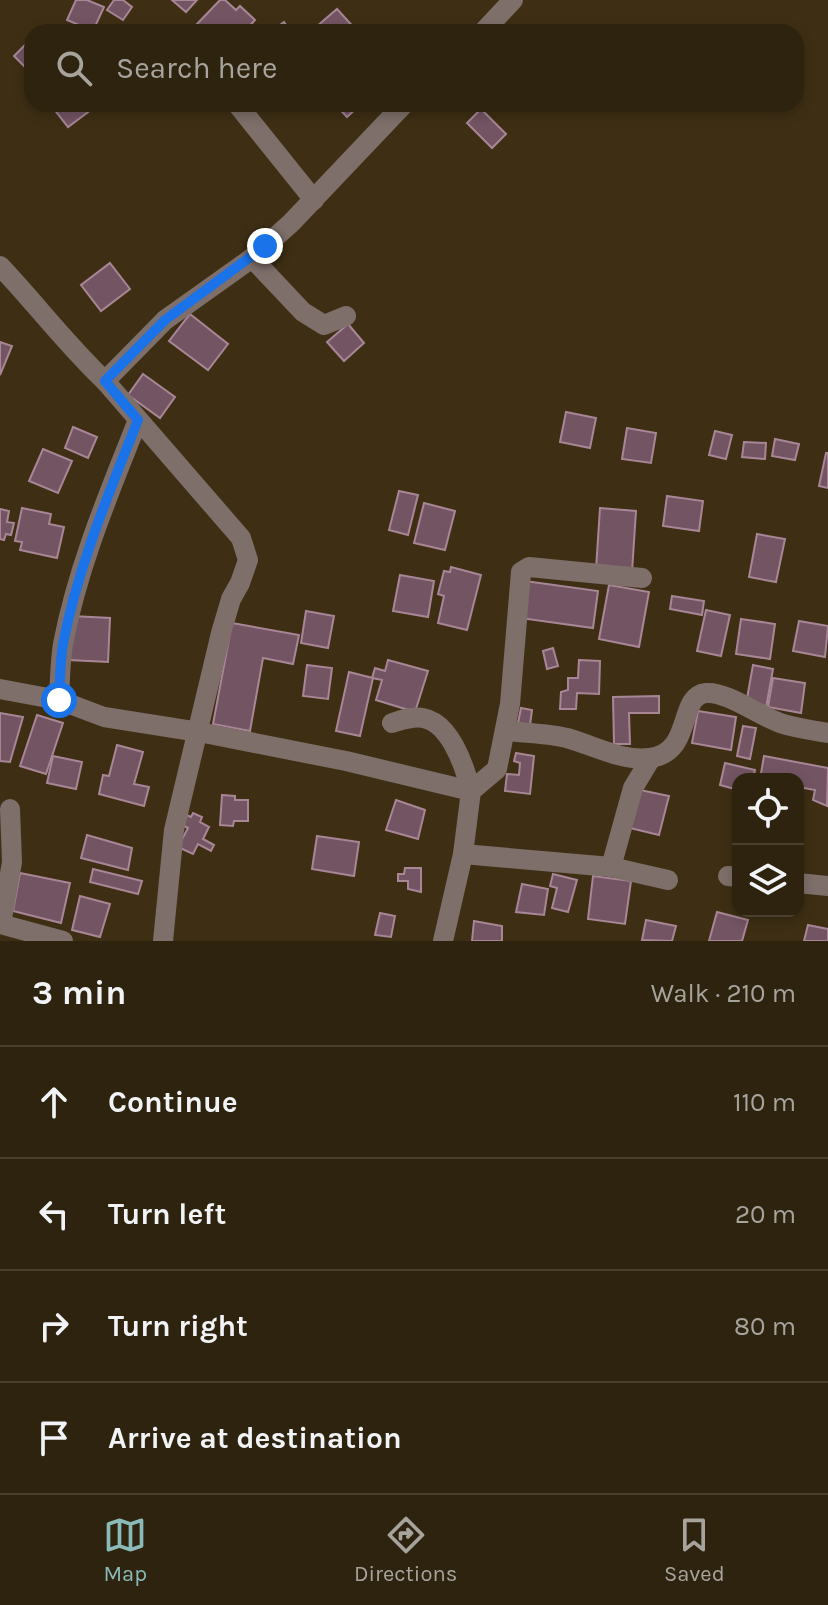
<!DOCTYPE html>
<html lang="en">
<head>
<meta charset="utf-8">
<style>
  :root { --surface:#2e230f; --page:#3a2f1d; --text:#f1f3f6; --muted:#a7a49e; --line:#49402f; --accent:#8bbbb9 }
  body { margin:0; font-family:Karla,sans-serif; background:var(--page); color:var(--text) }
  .controls { position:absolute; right:24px; bottom:24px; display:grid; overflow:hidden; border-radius:16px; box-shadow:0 4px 12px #0003 }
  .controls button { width:72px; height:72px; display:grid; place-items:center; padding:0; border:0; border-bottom:2px solid var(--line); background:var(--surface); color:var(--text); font:40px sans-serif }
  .stop { position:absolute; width:24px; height:24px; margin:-18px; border:6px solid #1a73e8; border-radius:50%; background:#fff }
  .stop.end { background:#1a73e8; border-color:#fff; box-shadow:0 2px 8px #0008 }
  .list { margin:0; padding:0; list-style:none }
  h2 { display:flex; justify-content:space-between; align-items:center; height:104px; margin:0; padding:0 32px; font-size:34px }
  h2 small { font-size:26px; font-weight:400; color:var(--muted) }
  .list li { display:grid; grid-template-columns:52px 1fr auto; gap:24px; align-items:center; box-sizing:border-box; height:112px; padding:0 32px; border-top:2px solid var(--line) }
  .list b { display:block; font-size:30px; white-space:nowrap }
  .list em { font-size:26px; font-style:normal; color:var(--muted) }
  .icon { flex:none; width:44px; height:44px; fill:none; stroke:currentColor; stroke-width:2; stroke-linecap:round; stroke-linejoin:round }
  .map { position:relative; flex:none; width:828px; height:941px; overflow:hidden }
  .search { position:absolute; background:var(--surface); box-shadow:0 4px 12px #0003; left:24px; right:24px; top:24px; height:88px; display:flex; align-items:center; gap:20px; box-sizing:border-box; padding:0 28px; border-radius:24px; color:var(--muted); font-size:30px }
  .sheet { height:552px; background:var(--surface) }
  nav { display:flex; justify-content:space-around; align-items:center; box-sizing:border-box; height:112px; border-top:2px solid var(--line); background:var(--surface); font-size:22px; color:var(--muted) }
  nav a { display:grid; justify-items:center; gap:4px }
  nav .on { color:var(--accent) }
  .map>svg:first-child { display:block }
  .building { fill:#735463; stroke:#a88696; stroke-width:2 }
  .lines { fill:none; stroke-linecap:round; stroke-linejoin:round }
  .minor { stroke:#7e6f6a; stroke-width:20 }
  .route { stroke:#1a73e8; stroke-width:10 }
</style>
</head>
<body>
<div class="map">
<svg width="828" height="941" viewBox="0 0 828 941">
  <rect width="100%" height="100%" fill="#3e2f14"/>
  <g class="building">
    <path d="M76 0H87L104 7 93 31 67 20Z"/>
    <path d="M114 0H123L132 7 123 20 107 10Z"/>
    <path d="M172 0H197L186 12Z"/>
    <path d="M220 0H225L236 10 240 6 255 20 244 32H206L197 24Z"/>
    <path d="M337 9 358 32H321L316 27Z"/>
    <path d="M284 22 291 32H273L272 31Z"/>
    <path d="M32 38V74L14 56Z"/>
    <path d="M50 104H92L95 107 68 127Z"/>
    <path d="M335 104H361L347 117Z"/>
    <path d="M481 109 506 134 492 148 467 123Z"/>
    <path d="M110 263 130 289 101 311 81 285Z"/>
    <path d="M190 314 228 344 208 370 169 341Z"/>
    <path d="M348 324 364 343 344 361 327 342Z"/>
    <path d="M0 342 12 346 0 375Z"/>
    <path d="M143 374 175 397 160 418 128 395Z"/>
    <path d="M566 412 596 418 590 448 560 442Z"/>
    <path d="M73 427 97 437 88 458 65 448Z"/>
    <path d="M627 428 656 433 651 463 622 459Z"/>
    <path d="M715 431 732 435 726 459 709 455Z"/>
    <path d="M775 439 799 444 795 460 772 456Z"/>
    <path d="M744 442 766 443 765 459 742 457Z"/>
    <path d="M43 449 72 461 58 493 29 481Z"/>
    <path d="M826 453H828V488L819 486Z"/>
    <path d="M399 491 418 495 408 535 389 530Z"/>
    <path d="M667 496 703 501 699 531 663 526Z"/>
    <path d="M424 503 455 511 445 550 414 543Z"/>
    <path d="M22 508 51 514 49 524 64 527 57 558 20 550 22 542 15 541Z"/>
    <path d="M600 508 636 511 632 572 596 569Z"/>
    <path d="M0 509 9 511 7 522 14 523 11 535 6 534 4 540 0 539Z"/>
    <path d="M757 534 785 539 776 582 749 577Z"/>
    <path d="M451 567 481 575 467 630 438 623 444 596 438 594 444 571 450 572Z"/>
    <path d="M400 575 434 581 428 617 393 611Z"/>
    <path d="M525 581 598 591 593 628 520 618Z"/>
    <path d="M609 585 649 592 639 647 599 639Z"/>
    <path d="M672 596 704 601 702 615 670 609Z"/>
    <path d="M706 610 730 615 721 656 697 651Z"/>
    <path d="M306 611 334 616 328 648 301 643Z"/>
    <path d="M72 616 110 618 108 662 69 660Z"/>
    <path d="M741 619 775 624 770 659 736 654Z"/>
    <path d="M799 621 828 626 825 657 793 651Z"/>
    <path d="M232 623 299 635 293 664 263 658 250 731 213 724Z"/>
    <path d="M553 648 558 666 547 669 543 651Z"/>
    <path d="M388 660 428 671 415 712 376 700 382 680 372 678 375 668 385 671Z"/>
    <path d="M579 660 600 661 599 694 577 693 576 709H560L561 692 568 690V678H578Z"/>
    <path d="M307 665 332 668 328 699 303 696Z"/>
    <path d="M753 665 773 669 766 708 746 704Z"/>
    <path d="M349 672 373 678 360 736 336 731Z"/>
    <path d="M773 678 805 683 801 713 768 707Z"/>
    <path d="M659 696V713H629L630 744H614L613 697Z"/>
    <path d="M521 708 532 710 530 725 518 723Z"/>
    <path d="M698 711 736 717 731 750 692 743Z"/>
    <path d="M0 713 23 717 10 762 0 761Z"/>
    <path d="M37 715 63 723 46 774 20 766Z"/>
    <path d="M743 726 756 728 750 759 737 756Z"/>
    <path d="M117 745 143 752 134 784 149 787 144 806 99 794 103 775 109 776Z"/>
    <path d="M516 753 534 756 530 794 505 791 507 774 519 775 520 763 514 761Z"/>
    <path d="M53 756 82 762 76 789 47 783Z"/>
    <path d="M764 756 828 768 827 806 813 800 815 790 798 787V779H760Z"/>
    <path d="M725 763 755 770 753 779H738V790L720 785Z"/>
    <path d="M640 790 669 796 659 835 630 828Z"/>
    <path d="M222 795 235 796V800H248V821H234L233 826 220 825Z"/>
    <path d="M396 800 425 810 418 839 386 830Z"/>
    <path d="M182 813 191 817 193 813 202 817 200 822 209 827 203 839 214 845 211 851 198 844 193 854 178 847 188 828 177 822Z"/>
    <path d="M87 835 132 848 128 870 81 858Z"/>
    <path d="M317 836 359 842 354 876 312 869Z"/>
    <path d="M405 868H421V892L408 889V881H398V874H404Z"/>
    <path d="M93 869 142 881 138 894 90 882Z"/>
    <path d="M20 873 70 883 61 923 13 911Z"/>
    <path d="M553 874 577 880 568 912 552 908 557 888 550 886Z"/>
    <path d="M593 876 631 881 625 924 588 919Z"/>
    <path d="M522 884 548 889 544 915 516 912Z"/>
    <path d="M80 896 110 904 100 937 72 930Z"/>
    <path d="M717 912 748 920 742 941H709Z"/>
    <path d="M380 913 395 916 391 937 375 935Z"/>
    <path d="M646 920 676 926 672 941 642 940Z"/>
    <path d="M474 921 502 926V941H472Z"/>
    <path d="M808 925 828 929V941H804Z"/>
  </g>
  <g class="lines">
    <g class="minor">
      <path d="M483 32 513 0"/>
      <path d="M237 104 314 200"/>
      <path d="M252 258 303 312 324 325 346 316"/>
      <path d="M0 266C36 304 67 345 105 381L165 320 252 258 291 223 404 104"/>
      <path d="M105 381 241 538 248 560 240 583 231 599 221 633 174 830 163 941"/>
      <path d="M0 689 59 700 104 717 199 732 346 761 471 791C465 768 451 723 423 718 412 716 402 720 392 723"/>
      <path d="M59 700C60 681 60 662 63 644 78 566 109 493 138 420"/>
      <path d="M505 731C525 733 547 733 567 738 592 745 623 762 650 758 694 752 677 696 706 693 726 691 760 716 780 723 795 728 812 730 828 733"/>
      <path d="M463 854 611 867 668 880"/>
      <path d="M611 867 633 788 651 758"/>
      <path d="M728 876 738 877"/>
      <path d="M798 883 828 886"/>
      <path d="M0 924 63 941"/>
      <path d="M1 924 12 862 10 809"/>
      <path d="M443 941 463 854 471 791 497 769 510 704 521 572 529 567 642 578"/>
    </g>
  </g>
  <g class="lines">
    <path class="route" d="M59 700C60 681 60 662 63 644 78 566 109 493 138 420L105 381 165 320 265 246"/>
  </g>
</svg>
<div class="controls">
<button><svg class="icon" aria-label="locate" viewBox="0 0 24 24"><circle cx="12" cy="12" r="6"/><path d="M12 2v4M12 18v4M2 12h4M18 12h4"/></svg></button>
<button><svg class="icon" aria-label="layers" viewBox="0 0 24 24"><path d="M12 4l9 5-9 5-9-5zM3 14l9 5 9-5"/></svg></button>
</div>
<div class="stop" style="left:59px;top:700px"></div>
<div class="stop end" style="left:265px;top:246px"></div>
<div class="search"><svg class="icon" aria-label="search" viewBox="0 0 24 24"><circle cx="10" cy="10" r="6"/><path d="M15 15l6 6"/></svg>Search here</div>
</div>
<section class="sheet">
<h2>3 min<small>Walk · 210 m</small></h2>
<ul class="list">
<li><svg class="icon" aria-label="ahead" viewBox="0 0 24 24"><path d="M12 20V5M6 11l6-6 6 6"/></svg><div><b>Continue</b></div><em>110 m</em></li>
<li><svg class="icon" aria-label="left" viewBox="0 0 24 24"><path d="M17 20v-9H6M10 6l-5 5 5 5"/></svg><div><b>Turn left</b></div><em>20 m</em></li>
<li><svg class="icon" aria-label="right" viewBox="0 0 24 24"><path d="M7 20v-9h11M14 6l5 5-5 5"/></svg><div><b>Turn right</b></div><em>80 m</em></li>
<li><svg class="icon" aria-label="arrive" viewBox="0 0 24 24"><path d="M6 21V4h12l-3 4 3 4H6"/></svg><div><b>Arrive at destination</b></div></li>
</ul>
</section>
<nav>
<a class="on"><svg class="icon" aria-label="map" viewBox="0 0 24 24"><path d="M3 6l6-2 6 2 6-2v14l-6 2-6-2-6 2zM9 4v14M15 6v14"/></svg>Map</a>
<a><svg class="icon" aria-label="directions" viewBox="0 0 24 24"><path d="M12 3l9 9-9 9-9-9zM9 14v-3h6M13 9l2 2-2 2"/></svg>Directions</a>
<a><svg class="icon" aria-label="saved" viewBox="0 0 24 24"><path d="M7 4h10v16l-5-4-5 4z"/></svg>Saved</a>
</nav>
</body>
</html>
